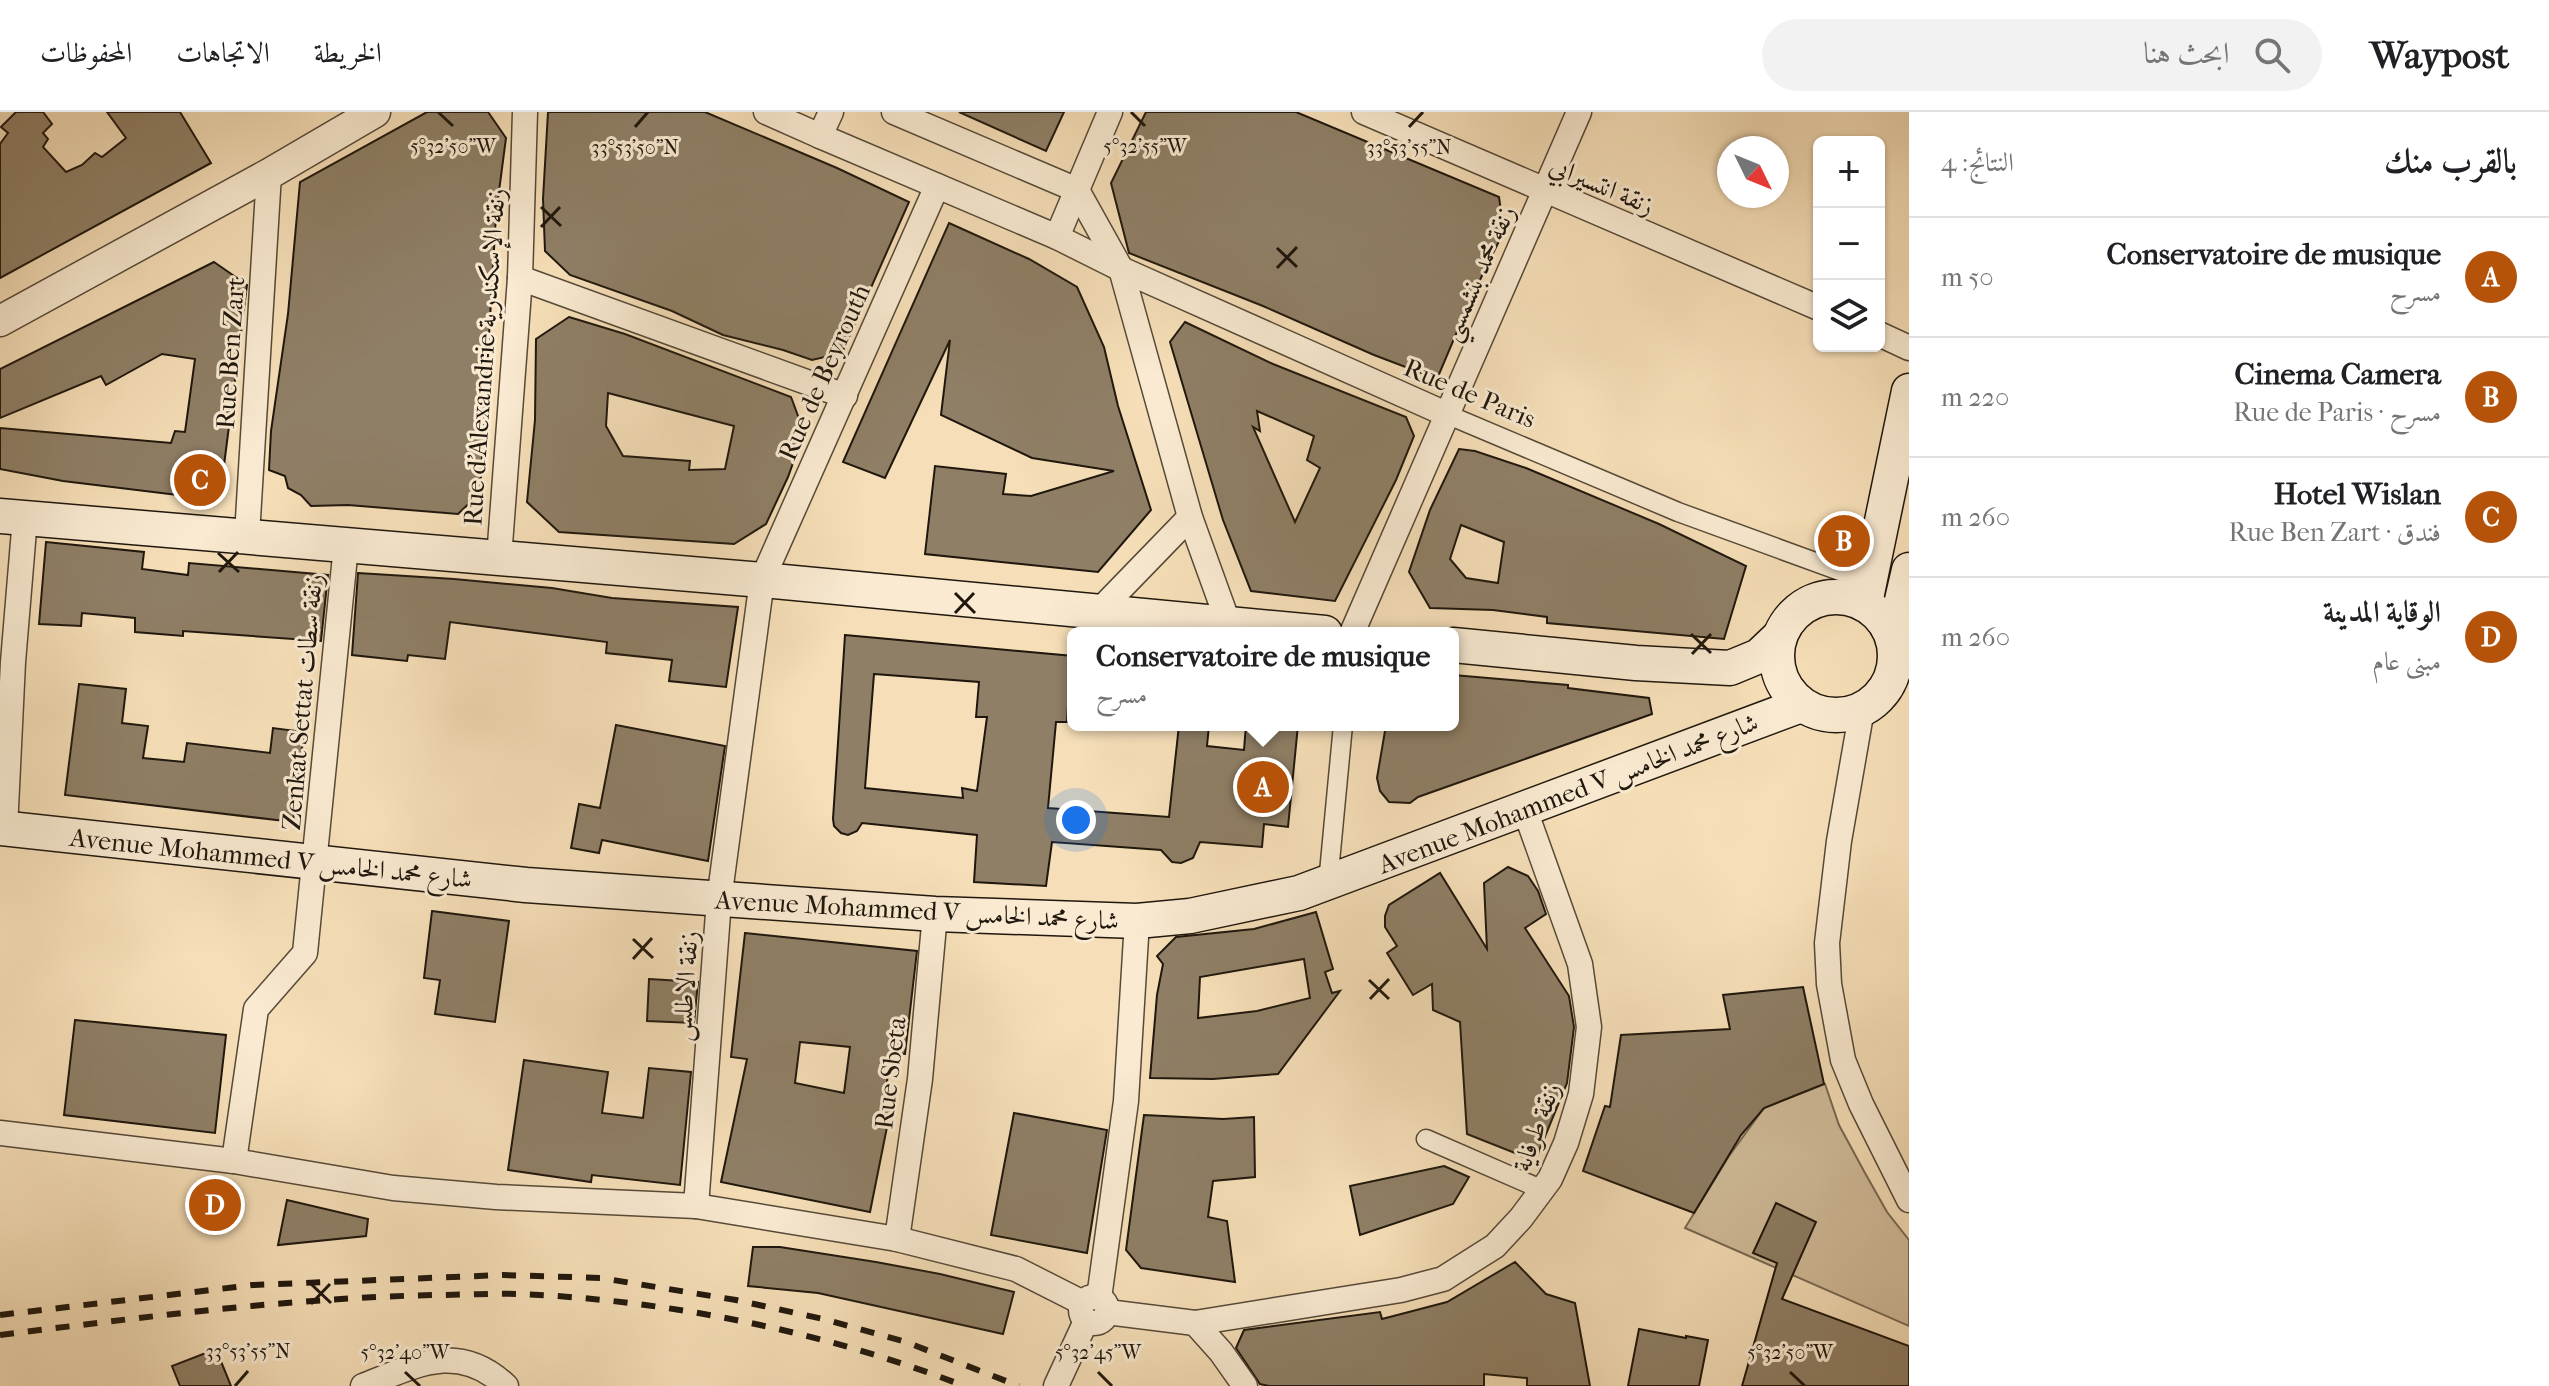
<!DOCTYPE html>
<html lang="ar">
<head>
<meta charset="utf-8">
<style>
  :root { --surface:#fff; --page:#f2f2f2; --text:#202124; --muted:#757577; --line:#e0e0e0; --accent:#b45309 }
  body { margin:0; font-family:"IM FELL French Canon",Amiri,serif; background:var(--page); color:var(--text); direction:rtl }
  .controls { position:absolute; right:24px; top:24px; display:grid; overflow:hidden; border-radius:12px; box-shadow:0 2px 6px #0004 }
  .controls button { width:72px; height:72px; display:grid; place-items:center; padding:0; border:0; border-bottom:2px solid var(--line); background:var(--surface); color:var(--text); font:40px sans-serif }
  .compass { position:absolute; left:1717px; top:24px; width:72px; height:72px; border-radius:50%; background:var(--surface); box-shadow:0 2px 6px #0004; rotate:133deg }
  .you { position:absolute; left:1076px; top:708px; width:28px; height:28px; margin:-20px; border:6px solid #fff; border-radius:50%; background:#1a73e8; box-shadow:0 0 0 12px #1a73e833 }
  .badge { display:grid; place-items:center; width:52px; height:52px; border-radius:50%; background:var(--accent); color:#fff; font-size:26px; font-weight:700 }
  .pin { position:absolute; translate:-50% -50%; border:4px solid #fff; box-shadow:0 2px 8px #0006 }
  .popup { position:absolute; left:1067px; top:515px; width:392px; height:104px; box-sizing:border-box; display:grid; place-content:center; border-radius:12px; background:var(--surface); filter:drop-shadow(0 2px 6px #0005); font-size:26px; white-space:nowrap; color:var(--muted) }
  .popup b { font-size:30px; color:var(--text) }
  .popup::after { content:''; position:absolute; left:50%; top:100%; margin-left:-16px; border:16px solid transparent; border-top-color:var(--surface) }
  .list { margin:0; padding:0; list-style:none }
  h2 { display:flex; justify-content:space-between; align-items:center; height:104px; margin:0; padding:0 32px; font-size:34px }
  h2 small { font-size:26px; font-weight:400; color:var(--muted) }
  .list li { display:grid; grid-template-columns:52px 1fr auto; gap:24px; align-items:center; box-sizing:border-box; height:120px; padding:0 32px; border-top:2px solid var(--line) }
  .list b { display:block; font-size:30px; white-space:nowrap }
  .list p { margin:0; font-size:26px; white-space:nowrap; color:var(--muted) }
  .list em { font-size:26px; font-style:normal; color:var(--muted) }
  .icon { flex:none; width:44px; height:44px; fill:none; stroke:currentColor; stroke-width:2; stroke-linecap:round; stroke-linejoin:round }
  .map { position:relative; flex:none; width:1909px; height:1274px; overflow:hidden; direction:ltr }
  header { display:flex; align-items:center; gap:48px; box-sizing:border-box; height:112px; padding:0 40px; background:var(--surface); border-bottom:2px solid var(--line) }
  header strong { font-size:38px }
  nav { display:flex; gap:44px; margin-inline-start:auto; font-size:28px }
  .search { width:560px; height:72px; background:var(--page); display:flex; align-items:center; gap:20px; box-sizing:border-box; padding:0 28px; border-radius:44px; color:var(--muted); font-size:30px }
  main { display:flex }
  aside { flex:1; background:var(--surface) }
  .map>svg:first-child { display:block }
  .green { fill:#d1bd9b; stroke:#786a54; stroke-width:2 }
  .building { fill:#8f7f66; stroke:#1f170d; stroke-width:2; fill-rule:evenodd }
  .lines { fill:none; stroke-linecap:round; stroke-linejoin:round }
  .pedestrian-casing { stroke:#554938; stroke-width:21 }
  .minor-casing { stroke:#554938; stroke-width:27 }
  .tertiary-casing { stroke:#554938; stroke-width:33 }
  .secondary-casing { stroke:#1f170d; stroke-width:37 }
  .pedestrian { stroke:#f9ead1; stroke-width:18 }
  .minor { stroke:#f9ead1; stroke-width:24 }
  .tertiary { stroke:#f9ead1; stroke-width:30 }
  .secondary { stroke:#f9ead1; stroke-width:34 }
  .rail { stroke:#1f170d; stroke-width:6; stroke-dasharray:14 14; stroke-linecap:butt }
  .ticks { fill:none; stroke:#1f170d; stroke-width:3 }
  .labels { text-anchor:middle; stroke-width:6; stroke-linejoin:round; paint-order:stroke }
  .street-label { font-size:26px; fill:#1f170d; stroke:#f9ead1 }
  .ticks-label { font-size:20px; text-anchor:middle; fill:#1f170d; stroke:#f9ead1; stroke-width:6; stroke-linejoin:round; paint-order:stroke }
</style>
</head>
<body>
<header>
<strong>Waypost</strong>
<div class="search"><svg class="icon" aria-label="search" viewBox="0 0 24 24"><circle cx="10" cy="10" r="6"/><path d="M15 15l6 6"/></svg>ابحث هنا</div>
<nav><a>الخريطة</a><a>الاتجاهات</a><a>المحفوظات</a></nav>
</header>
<main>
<aside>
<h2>بالقرب منك<small>النتائج: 4</small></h2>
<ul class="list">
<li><span class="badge">A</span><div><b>Conservatoire de musique</b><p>مسرح</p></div><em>50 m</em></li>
<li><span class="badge">B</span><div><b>Cinema Camera</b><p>مسرح · Rue de Paris</p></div><em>220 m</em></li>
<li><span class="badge">C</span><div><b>Hotel Wislan</b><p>فندق · Rue Ben Zart</p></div><em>260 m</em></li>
<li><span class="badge">D</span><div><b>الوقاية المدينة</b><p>مبنى عام</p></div><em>260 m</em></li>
</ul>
</aside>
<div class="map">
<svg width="1909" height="1274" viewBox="0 0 1909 1274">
  <rect width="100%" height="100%" fill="#f6dfb8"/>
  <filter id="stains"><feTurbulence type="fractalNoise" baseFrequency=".0025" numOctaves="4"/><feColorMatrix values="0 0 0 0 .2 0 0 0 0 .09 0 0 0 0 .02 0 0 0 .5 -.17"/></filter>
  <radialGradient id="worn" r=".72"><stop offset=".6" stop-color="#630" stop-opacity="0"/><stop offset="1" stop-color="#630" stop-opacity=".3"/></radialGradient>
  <path class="green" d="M1825 972 1839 1013 1865 1061 1887 1100 1909 1128V1214L1685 1116 1729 1044 1764 996Z"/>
  <g class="building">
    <path d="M16 0H43L52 12 43 21 48 27 43 35 66 60 82 53 95 41 102 45 126 26 107 0H180L211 51 0 166V32L8 21 1 15Z"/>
    <path d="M427 0H488L506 26 496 102 480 381 458 402 348 393 311 394 301 383 288 376 285 364 269 358 271 319 288 202 300 70Z"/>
    <path d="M548 0H705L837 56 909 90 842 241 812 248 783 238 723 223 672 199 570 163 545 139 543 87Z"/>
    <path d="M959 0H1064L1046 39Z"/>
    <path d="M1146 0H1296L1499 85 1504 119 1473 182 1437 267 1374 243 1263 194 1129 141 1111 71Z"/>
    <path d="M949 111 1029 147 1077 175 1104 235 1118 294 1151 398 1098 460 925 442 935 354 1006 362 1003 382 1031 384 1114 359 1032 346 941 303 950 228 885 366 843 350Z"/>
    <path d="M214 150 247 173 222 369 202 386 63 369 0 357V316L171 331 175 319 185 320 195 247 162 242 106 273 101 264 0 306V257Z"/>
    <path d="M569 205 625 222 791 285 804 320 788 365 766 412 734 432 559 420 527 390 535 308 536 227ZM608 281 734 314 725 357 689 358 690 349 623 344 606 314Z"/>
    <path d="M1185 210 1273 252 1406 305 1414 324 1396 368 1335 489 1251 479 1223 408 1170 230ZM1257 299 1314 324 1307 348 1320 356 1295 410 1253 315 1260 319Z"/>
    <path d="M1459 337 1475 339 1526 356 1659 412 1746 454 1724 527 1547 511V505L1493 498 1430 496 1409 460 1430 398ZM1461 413 1504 430 1498 471 1466 466 1450 447Z"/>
    <path d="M46 430 144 440 142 457 188 463 189 451 328 463 321 529 183 519V524L135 520V506L82 501 81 514 39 512Z"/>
    <path d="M358 461 454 467 552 476 612 486 738 495 726 575 669 569 672 548 606 541 607 530 450 510 445 547 408 543 407 549 352 543Z"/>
    <path d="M845 523 1073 544V579L1069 578 1067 610H1056L1048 696 1169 705 1179 613H1209L1207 634 1244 638 1246 613H1298L1288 715 1264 712 1262 735 1200 730 1193 746 1181 751 1172 750 1161 738 1052 730 1046 774 974 770 977 723 862 711 857 719 848 723 841 721 834 714 833 707ZM874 562 979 570 976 605H987L977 679 962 676 963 686 865 676Z"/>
    <path d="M1453 563 1568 573V576L1649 586 1652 602 1418 685 1410 691 1389 690 1380 679 1377 666 1386 613H1453Z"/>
    <path d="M79 572 126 577 122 611 148 614 143 646 184 650 187 631 270 641 273 616 304 620 293 710 65 683Z"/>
    <path d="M616 613 725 634 708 749 602 728 599 741 571 736 579 692 600 696Z"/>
    <path d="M1508 755 1528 764 1538 779 1546 802 1525 816 1569 884 1574 915 1567 971 1535 1049 1467 1022 1460 910 1433 898 1432 872 1413 883 1387 841 1397 834 1385 815V804L1389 793 1440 761 1487 837 1484 771Z"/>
    <path d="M432 799 509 809 495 910 435 902 440 868 424 866Z"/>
    <path d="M1316 800 1333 857 1325 860 1332 881 1340 879 1278 962 1213 967 1150 966 1157 883 1163 852 1157 844 1176 825 1254 817ZM1304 847 1310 886 1257 899 1198 906 1200 865Z"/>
    <path d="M745 821 917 839 905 942 890 941 885 989 892 990 870 1100 721 1070 747 947 731 945ZM800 930 850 935 844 981 795 971Z"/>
    <path d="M649 867 698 870 694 911 647 909Z"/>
    <path d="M1803 875 1824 972 1764 996 1741 1023 1694 1101 1583 1059 1605 994 1610 995 1621 923 1730 917 1723 883Z"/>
    <path d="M75 908 226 923 215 1021 64 1003Z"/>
    <path d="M524 948 608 960 602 1001 643 1006 649 956 691 960 680 1073 592 1063 591 1070 508 1058Z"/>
    <path d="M1014 1001 1107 1018 1087 1141 991 1123Z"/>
    <path d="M1144 1003 1223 1007 1254 1005 1255 1065 1213 1069 1208 1105 1227 1109 1235 1170 1141 1156 1126 1138Z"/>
    <path d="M1444 1054 1469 1065 1453 1092 1360 1123 1350 1074Z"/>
    <path d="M287 1088 368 1107 366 1124 278 1133Z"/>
    <path d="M1776 1091 1816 1110 1782 1187 1909 1234V1274H1742L1777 1151 1753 1141Z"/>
    <path d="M753 1135H780L876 1150 940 1162 1014 1180 1003 1222 818 1181 748 1174Z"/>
    <path d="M1515 1150 1546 1182 1575 1191 1590 1274H1527V1266L1484 1262V1274H1269L1260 1272 1236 1236 1244 1218 1380 1200 1382 1207 1447 1190Z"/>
    <path d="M1639 1217 1686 1226V1224L1708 1228 1699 1274H1628Z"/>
    <path d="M216 1237 231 1274H180L172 1254Z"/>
  </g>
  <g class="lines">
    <g class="pedestrian-casing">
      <g id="pedestrian">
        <path d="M1446 302 1678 400 1870 470"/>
        <path d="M1328 771 1343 613"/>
        <path d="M1426 1027 1543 1078"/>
      </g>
    </g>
    <g class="minor-casing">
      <g id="minor">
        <path d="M766 0 820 24"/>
        <path d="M831 0 820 24 1057 125 1110 0"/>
        <path d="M894 0 1077 78"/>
        <path d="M1364 0 1819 196"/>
        <path d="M1077 78 1121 157 1190 405 1229 513"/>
        <path d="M1057 125 1121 157 1446 302"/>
        <path d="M520 166 845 284"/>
        <path d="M1879 222 1909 236"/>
        <path d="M247 423 269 62"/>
        <path d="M499 446 520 166 525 0"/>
        <path d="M1097 501 1190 405"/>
        <path d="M1352 521 1579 0"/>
        <path d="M1862 597 1839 729 1827 831 1829 872 1843 948 1861 992 1909 1088"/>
        <path d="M5 717 13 550 25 406"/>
        <path d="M0 1021 234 1049 393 1076 496 1085 696 1094 897 1127 1016 1157 1083 1191"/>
        <path d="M234 1049 256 897 305 841 346 434"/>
        <path d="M696 1094 719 788 762 468 937 74"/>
        <path d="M897 1127 920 967 935 802"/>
        <circle cx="1094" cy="1198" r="13"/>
        <path d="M1099 1186 1126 989 1137 809"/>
        <path d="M1107 1200 1195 1211 1401 1178 1443 1167 1495 1134 1521 1106 1550 1067 1566 1031 1581 982 1589 915 1580 852 1525 698"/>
        <path d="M1195 1211 1221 1240 1245 1274"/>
        <path d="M363 1274C416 1253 458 1229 506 1274"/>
        <path d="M1056 1274 1086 1209"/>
      </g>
    </g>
    <g class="tertiary-casing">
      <path id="tertiary" d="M0 209 269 62 375 0"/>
    </g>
    <g class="secondary-casing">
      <g id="secondary">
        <path d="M0 404 762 468 1325 521"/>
        <circle cx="1836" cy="544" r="59"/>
        <path d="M1865 491 1909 279"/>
        <path d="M1893 527 1909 458"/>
        <path d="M1453 533 1636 551 1730 556 1759 544 1779 525"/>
        <path d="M0 716 526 773 935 802 1137 809 1190 804 1299 781 1801 593"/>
      </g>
    </g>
    <use href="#pedestrian" class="pedestrian"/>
    <use href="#minor" class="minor"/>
    <use href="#tertiary" class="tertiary"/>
    <use href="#secondary" class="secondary"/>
    <g class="rail">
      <path d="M0 1203 253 1173 503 1163 601 1166 736 1188 823 1207 906 1230 1019 1274"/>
      <path d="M0 1223C145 1205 289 1186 435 1183 463 1183 492 1181 520 1182 667 1188 827 1220 964 1274"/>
    </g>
  </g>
  <path class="ticks" d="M438 0 453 14M1131 0 1145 14M635 15 648 0M1409 15 1423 0M541 95 561 114M541 115 560 95M1277 136 1297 155M1277 156 1297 135M218 441 239 460M219 460 238 440M955 481 975 501M955 501 974 481M1691 522 1711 541M1692 542 1711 522M633 827 653 846M633 847 652 826M1369 868 1389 887M1370 887 1389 867M311 1172 331 1191M311 1192 330 1172M405 1260 420 1274M1098 1260 1112 1274M1790 1260 1805 1274M235 1274 248 1259"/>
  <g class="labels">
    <g class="street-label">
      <text transform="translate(1602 73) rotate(23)" y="9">زنقة انتسيرابي</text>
      <text transform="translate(1478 161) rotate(-66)" y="9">زنقة محمد بنشمسي</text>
      <text transform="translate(230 241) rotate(-86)" y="9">Rue Ben Zart</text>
      <text transform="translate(484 245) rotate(-86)" y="9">Rue d'Alexandrie زنقة الإسكندرية</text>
      <text transform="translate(824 260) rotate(-66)" y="9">Rue de Beyrouth</text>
      <text transform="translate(1470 281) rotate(23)" y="9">Rue de Paris</text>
      <text transform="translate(302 590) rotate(-85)" y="9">Zenkat Settat زنقة سطات</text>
      <text transform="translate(1568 681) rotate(-21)" y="9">Avenue Mohammed V شارع محمد الخامس</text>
      <text transform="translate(271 746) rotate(6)" y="9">Avenue Mohammed V شارع محمد الخامس</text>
      <text transform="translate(917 798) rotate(3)" y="9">Avenue Mohammed V شارع محمد الخامس</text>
      <text transform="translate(685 874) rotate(-86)" y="9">زنقة الاطلس</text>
      <text transform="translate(890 961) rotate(-83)" y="9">Rue Sbeta</text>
      <text transform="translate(1536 1015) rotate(-70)" y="9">زنقة طرفاية</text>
    </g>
  </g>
  <g class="ticks-label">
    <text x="453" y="41">5°32'50"W</text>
    <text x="1145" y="41">5°32'55"W</text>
    <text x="635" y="42">33°53'50"N</text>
    <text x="1409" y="42">33°53'55"N</text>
    <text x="248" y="1246">33°53'55"N</text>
    <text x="405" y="1247">5°32'40"W</text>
    <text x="1098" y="1247">5°32'45"W</text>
    <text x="1790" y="1247">5°32'50"W</text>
  </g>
  <rect width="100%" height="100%" filter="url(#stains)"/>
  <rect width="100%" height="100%" fill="url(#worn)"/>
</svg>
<div class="controls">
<button>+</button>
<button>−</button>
<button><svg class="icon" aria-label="layers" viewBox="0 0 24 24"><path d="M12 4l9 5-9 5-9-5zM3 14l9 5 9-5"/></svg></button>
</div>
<svg class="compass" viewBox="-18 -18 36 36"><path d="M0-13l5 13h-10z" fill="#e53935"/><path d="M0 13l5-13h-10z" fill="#757577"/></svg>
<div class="you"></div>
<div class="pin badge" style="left:1263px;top:675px">A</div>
<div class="popup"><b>Conservatoire de musique</b>مسرح</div>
<div class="pin badge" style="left:1844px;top:429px">B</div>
<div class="pin badge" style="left:200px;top:368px">C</div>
<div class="pin badge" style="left:215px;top:1093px">D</div>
</div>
</main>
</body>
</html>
